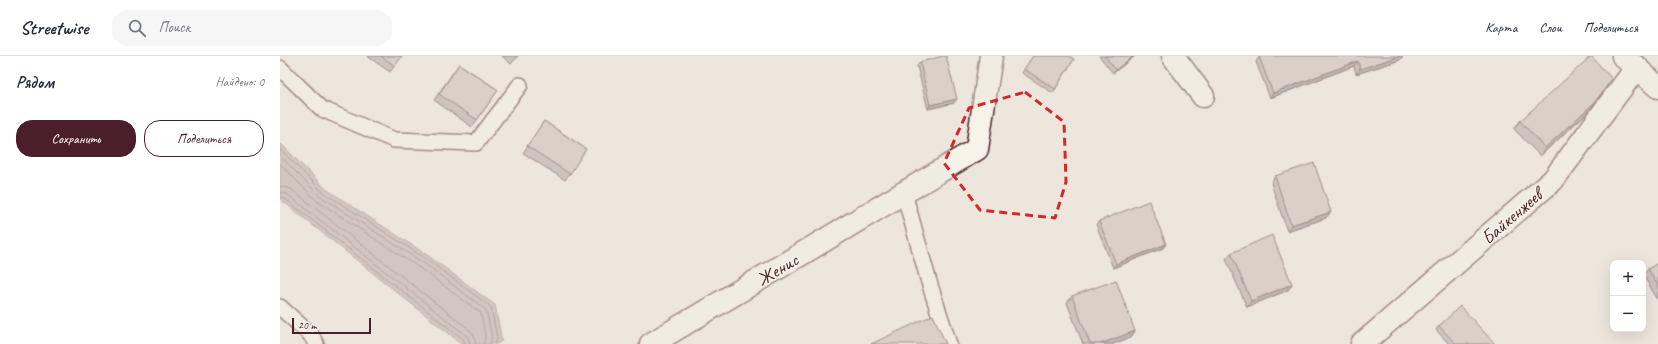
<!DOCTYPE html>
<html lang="ru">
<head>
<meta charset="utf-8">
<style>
  :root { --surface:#fff; --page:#f6f6f7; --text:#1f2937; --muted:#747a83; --line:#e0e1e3; --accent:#4a1f2b }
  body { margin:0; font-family:Caveat,sans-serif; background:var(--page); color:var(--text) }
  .controls { position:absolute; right:12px; bottom:12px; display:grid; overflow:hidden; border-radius:8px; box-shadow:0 4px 16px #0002 }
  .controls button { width:36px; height:36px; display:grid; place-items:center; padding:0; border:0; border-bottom:1px solid var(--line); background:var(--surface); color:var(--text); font:20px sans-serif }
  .scale { position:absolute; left:12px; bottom:10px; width:79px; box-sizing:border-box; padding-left:4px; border:2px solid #4a1f2b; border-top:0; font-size:11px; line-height:14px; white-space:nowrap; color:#4a1f2b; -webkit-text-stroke:3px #f7f3e8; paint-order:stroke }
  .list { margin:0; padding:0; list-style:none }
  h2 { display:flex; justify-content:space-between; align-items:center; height:52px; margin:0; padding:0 16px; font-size:17px }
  h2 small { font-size:13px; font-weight:400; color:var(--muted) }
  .actions { display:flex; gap:8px; padding:12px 16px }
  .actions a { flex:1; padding:9px 0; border:1px solid var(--accent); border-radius:16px; text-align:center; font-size:14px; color:var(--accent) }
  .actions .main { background:var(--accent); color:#fff }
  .icon { flex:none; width:22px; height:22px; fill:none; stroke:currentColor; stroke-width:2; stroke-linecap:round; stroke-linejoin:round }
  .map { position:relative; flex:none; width:1378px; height:288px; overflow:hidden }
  header { display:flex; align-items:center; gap:24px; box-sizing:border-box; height:56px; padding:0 20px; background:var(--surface); border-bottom:1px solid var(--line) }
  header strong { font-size:19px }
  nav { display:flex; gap:22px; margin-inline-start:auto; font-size:14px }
  .search { width:280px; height:36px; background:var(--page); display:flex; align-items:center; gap:10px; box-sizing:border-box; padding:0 14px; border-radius:16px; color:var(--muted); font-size:15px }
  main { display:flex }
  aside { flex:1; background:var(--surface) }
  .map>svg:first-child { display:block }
  .water { fill:#b39f9d; stroke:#896c6f }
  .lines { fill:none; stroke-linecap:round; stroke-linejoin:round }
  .shore { stroke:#745259; stroke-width:1 }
  .lane-casing { stroke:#4a1f2b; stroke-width:18 }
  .street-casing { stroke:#4a1f2b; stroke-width:25 }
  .lane { stroke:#f7f3e8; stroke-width:15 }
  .street { stroke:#f7f3e8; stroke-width:22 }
  .wall { fill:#a99c97; stroke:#4a1f2b }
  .shaded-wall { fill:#897f7b; stroke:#4a1f2b }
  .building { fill:#c4b5b0; stroke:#4a1f2b }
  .marked { fill:none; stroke:#d62828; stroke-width:3; stroke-dasharray:8 5; stroke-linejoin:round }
  .labels { text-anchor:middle; stroke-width:3; stroke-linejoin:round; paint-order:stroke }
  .street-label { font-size:19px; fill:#4a1f2b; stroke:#f7f3e8 }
</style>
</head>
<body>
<header>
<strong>Streetwise</strong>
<div class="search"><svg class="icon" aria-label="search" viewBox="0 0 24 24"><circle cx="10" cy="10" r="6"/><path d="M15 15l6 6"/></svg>Поиск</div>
<nav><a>Карта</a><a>Слои</a><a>Поделиться</a></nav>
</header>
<main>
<aside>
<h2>Рядом<small>Найдено: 0</small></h2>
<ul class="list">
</ul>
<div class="actions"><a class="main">Сохранить</a><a>Поделиться</a></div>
</aside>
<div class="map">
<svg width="1378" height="288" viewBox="0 0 1378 288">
  <rect width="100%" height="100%" fill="#ece6dd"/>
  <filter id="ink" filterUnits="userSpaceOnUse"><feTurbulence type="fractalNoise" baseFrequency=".025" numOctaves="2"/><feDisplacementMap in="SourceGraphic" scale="8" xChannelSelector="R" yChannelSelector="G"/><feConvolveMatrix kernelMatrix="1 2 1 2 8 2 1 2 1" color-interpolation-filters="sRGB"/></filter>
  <g filter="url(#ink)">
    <path class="water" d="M0 87 46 133 150 201 215 249 222 285 217 288H182L0 143Z"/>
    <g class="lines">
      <g class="shore">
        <path d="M0 93 43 136 148 204 211 251 217 282 215 288"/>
        <path d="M0 100 40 140 145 208 206 254 212 281 210 288"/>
        <path d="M0 108 37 145 141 213 201 257 205 280 204 288"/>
        <path d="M0 130 11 133 190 274 194 280 196 288"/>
        <path d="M0 136 7 138 186 279 189 284 190 288"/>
        <path d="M0 141 4 142 183 283 185 288"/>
      </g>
      <g class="lane-casing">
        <g id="lane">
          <path d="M0 12 42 53 114 84 196 87 240 29"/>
          <path d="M624 137 649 226 669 288"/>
          <path d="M0 251 31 279 36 288"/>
        </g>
      </g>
      <g class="street-casing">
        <g id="street">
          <path d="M893 0 923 40"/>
          <path d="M1343 0 1378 31"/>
          <path d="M371 288 697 93 711 0"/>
          <path d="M1082 288 1273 124 1357 11"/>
        </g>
      </g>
      <use href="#lane" class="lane"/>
      <use href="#street" class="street"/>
    </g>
    <g class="wall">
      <path d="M87 0H122L110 16Z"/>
      <path d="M222 0H238L231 8Z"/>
      <path d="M753 0 794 3 773 37 742 17Z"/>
      <path d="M819 0H855L833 17Z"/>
      <path d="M979 1 1120 4 1076 18 1074 10 990 42 976 6Z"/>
      <path d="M640 6 674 47 648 53 637 10Z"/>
      <path d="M179 8 218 34 192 71 154 44Z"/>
      <path d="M1309 55 1260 100 1234 73 1240 65Z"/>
      <path d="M264 65 306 93 285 124 243 97Z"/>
      <path d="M995 120 1046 162 1007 175 991 127Z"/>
      <path d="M819 165 886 188 883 192 833 212 816 168Z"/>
      <path d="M951 197 1012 228 1008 234 967 251 946 203Z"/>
      <path d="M1378 207V244L1363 219 1368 213Z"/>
      <path d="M792 240 855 275 851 281 833 288H803L787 247Z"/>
      <path d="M1159 270 1215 288H1169L1156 274Z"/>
    </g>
    <g class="shaded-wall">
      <path d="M853 0H855L833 17 836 14Z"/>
      <path d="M1120 0H1123L1120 4 1076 18 1080 13Z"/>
      <path d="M1078 5 1074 10 990 42 993 37Z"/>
      <path d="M1326 31 1309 55 1260 100 1265 92Z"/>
      <path d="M677 43 674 47 648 53 650 49Z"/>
      <path d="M1051 156 1046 162 1007 175 1011 169Z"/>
      <path d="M886 188 883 192 833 212 836 208Z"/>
      <path d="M1012 228 1008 234 967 251 971 245Z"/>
      <path d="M855 275 851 281 833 288H820Z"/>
    </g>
    <g class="building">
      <path d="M101 0H122L115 10Z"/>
      <path d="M663 0H666L677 43 650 49 640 6Z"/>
      <path d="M753 0H789L794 3 775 33 744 13Z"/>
      <path d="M825 0H853L836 14Z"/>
      <path d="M982 0H1120L1080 13 1078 5 993 37 979 1Z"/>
      <path d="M1311 0 1332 23 1314 47 1265 92 1240 65Z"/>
      <path d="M179 8 218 34 197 64 159 38Z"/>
      <path d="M264 65 306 93 290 118 247 90Z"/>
      <path d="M1034 107 1051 156 1011 169 995 120Z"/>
      <path d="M869 145 886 188 836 208 819 165Z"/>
      <path d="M992 179 1012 228 971 245 951 197Z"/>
      <path d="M1378 207V230L1368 213Z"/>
      <path d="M836 224 855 275 820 288H810L792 240Z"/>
      <path d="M1180 250 1215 288H1176L1159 270Z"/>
      <path d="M653 259 666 288H591Z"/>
    </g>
  </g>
  <path d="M0 0H1378V288H0ZM745 36 784 66 786 126 775 162 700 154 664 107 689 52Z" fill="#ece6dd" fill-opacity=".55" fill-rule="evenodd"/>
  <path class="marked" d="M745 36 784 66 786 126 775 162 700 154 664 107 689 52Z"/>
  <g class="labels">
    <g class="street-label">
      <text transform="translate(1231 160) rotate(-41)" y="7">Байкенжеев</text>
      <text transform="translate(497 213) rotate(-31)" y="7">Женис</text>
    </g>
  </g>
</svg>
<div class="controls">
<button>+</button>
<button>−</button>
</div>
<div class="scale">20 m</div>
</div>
</main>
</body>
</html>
